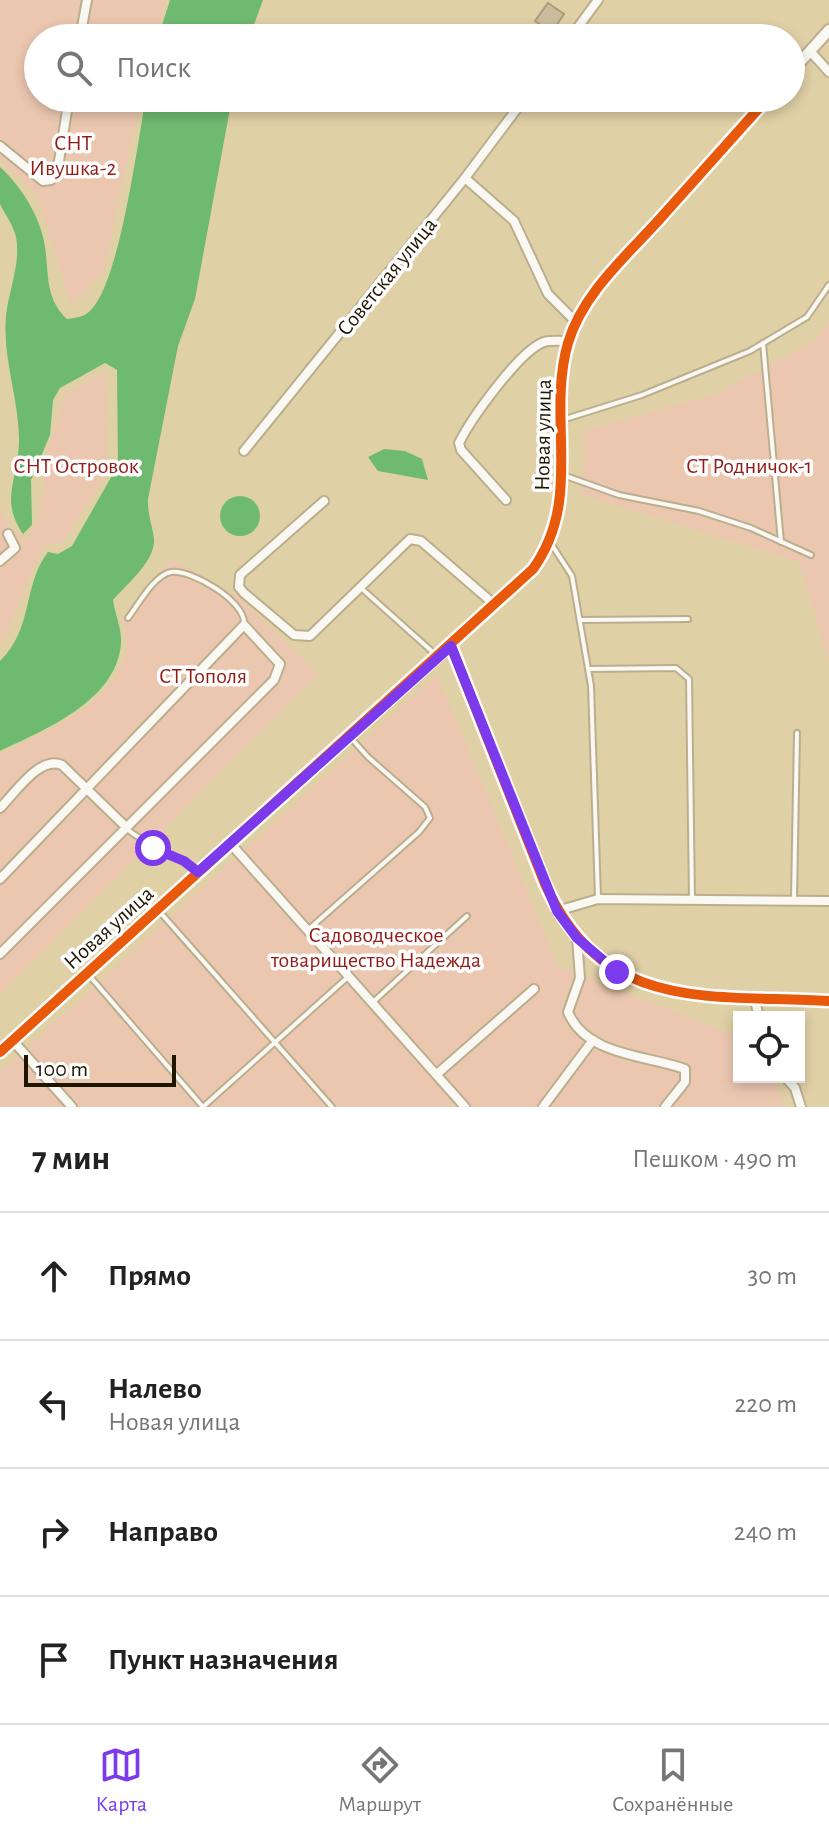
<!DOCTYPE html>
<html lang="ru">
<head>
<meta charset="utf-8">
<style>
  :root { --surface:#fff; --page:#f2f2f2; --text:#222; --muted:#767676; --line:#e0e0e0; --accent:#7c3aed }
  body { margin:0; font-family:"Alegreya Sans",sans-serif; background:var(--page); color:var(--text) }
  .controls { position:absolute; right:24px; bottom:24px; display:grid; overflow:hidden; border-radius:0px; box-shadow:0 4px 12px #0003 }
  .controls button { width:72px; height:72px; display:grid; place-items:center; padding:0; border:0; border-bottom:2px solid var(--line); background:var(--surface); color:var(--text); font:40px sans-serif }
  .scale { position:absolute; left:24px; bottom:20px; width:152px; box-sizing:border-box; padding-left:8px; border:4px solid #1e1601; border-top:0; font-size:22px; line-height:28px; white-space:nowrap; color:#1e1601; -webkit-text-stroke:6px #fefefe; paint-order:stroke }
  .stop { position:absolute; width:24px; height:24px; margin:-18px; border:6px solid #7c3aed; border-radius:50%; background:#fff }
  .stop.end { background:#7c3aed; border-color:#fff; box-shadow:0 2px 8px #0008 }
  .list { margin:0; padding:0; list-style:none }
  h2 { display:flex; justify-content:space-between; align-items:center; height:104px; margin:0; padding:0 32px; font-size:34px }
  h2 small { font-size:26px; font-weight:400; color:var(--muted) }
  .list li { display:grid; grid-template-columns:52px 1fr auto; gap:24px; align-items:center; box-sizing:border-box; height:128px; padding:0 32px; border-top:2px solid var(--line) }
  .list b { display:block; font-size:30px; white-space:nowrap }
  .list p { margin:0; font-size:26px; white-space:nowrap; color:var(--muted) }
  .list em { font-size:26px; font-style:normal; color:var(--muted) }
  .icon { flex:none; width:44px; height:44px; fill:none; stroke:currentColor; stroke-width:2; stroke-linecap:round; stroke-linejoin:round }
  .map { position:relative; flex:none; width:829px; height:1107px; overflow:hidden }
  .search { position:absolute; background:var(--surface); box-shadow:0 4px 12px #0003; left:24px; right:24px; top:24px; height:88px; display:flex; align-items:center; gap:20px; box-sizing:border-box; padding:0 28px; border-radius:44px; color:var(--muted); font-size:30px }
  .sheet { height:616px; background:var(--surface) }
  nav { display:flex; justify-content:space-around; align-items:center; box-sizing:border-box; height:112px; border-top:2px solid var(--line); background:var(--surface); font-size:22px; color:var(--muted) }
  nav a { display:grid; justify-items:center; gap:4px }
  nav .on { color:var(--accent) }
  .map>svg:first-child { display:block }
  .green { fill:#ebc7b0 }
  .water { fill:#6fba71 }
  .building { fill:#cbbd9c; stroke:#aa9d7c; stroke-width:2 }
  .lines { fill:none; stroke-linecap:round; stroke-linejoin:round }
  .service-casing { stroke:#bbae8e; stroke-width:8 }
  .minor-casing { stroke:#bbae8e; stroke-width:12 }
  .tertiary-casing { stroke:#bbae8e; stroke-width:14 }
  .service { stroke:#faf8f2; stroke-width:4 }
  .minor { stroke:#faf8f2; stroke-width:8 }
  .tertiary { stroke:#faf8f2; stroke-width:10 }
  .cycleway-casing { stroke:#fefefe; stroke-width:15 }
  .cycleway { stroke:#e8590c; stroke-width:10 }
  .route { stroke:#7c3aed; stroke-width:10 }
  .labels { text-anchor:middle; stroke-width:7; stroke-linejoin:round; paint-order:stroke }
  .park-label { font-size:22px; fill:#911d18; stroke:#fefefe }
  .street-label { font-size:22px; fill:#1e1601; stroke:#fefefe }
</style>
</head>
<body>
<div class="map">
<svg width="829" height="1107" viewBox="0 0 829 1107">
  <rect width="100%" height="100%" fill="#e0d0a6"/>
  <g class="green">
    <path d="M0 0H167L155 38H38V98H141L103 274 71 306 37 195 0 160Z"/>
    <path d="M829 320V661L799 562 582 495 585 430 713 395 815 340Z"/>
    <path d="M106 371 107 473 64 541 42 548 0 648V503L8 526 26 541 38 519 48 452 65 394Z"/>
    <path d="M171 558 240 598 319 674 0 994V754C42 734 118 702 126 649 127 640 124 628 123 618Z"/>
    <path d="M437 674 558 966 739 1037V1077H772L785 1107H0V1072Z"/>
  </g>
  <g class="water">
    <path d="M170 0H263L249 38H158Z"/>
    <path d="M146 98H232L195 299 178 346 148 499C147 516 155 533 154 543 152 564 126 585 113 600 115 614 122 629 121 643 117 701 44 730 0 751V661C34 628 22 586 48 552L58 554 72 546 118 465 117 370 105 363 60 388 53 400 50 435 31 480 32 525 23 534C0 500 17 483 19 444 20 401 2 359 6 316 9 289 21 263 16 237 13 224 5 215 0 204 0 194 0 177 0 167 17 182 34 207 41 230 52 262 40 294 67 319 75 318 84 317 90 311 120 282 137 144 146 98Z"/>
    <path d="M384 449 405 451 422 459 428 480 378 471 368 457Z"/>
    <circle cx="240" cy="516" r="20"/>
  </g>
  <path class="building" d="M548 3 564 14 552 32 535 21Z"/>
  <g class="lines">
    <g class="service-casing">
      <g id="service">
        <path d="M763 343 781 542"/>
        <path d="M562 420 642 395 750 351 807 317 829 285"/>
        <path d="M563 475 619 495 699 511 751 528 811 555"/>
        <path d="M550 542 572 576 591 686 598 897"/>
        <path d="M360 587 436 655"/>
        <path d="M128 618C138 605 154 575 171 572 191 569 245 601 244 623"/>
        <path d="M581 620 688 619"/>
        <path d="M589 669 676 668 689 679 692 900"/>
        <path d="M127 829C149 848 177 853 198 872"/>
        <path d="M794 899 797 733"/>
        <path d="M159 911 332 1107"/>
        <path d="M309 929 419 832 430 818 425 807 368 757 351 738"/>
        <path d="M87 973 203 1107"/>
        <path d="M372 1003 467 916"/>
        <path d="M203 1107 349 976"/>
      </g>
    </g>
    <g class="minor-casing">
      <g id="minor">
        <path d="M80 38 87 0"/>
        <path d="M570 38 598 0"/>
        <path d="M810 51 829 72"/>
        <path d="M0 146 43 181 51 180 59 161 69 98"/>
        <path d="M465 178 514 221 548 294 576 322"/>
        <path d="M244 451 465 178 525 98"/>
        <path d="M506 500 461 450 459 443C471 419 519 351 544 342 550 340 562 341 569 341"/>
        <path d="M324 501 240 575 239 587 244 593 294 635 310 636 410 539 421 541 495 605"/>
        <path d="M0 561 15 548 8 534"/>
        <path d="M451 646 545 884C604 1014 708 994 829 1001"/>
        <path d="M0 808C15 793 40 755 62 765L126 827"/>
        <path d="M230 843 465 1107"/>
        <path d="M0 879 244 625 280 664 274 680 0 954"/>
        <path d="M557 911 598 899 829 901"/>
        <path d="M577 938 580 978 568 1012C586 1056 647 1055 685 1069V1082L665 1107"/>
        <path d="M754 997 759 1017"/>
        <path d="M13 1041 72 1107"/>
        <path d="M437 1074 534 989"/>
        <path d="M785 1077 795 1088 801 1107"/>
        <path d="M543 1107 593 1040"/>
      </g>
    </g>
    <g class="tertiary-casing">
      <g id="tertiary">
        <path d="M791 72 829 30"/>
        <path d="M0 1052 533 569C584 498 546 420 568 343 582 295 625 257 658 221 695 180 731 139 768 98"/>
      </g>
    </g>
    <use href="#service" class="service"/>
    <use href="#minor" class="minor"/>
    <use href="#tertiary" class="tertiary"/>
    <g class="cycleway-casing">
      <g id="cycleway">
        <path d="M451 646 545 884C604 1014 708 994 829 1001"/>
        <path d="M0 1052 533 569C584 498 546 420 568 343 582 295 625 257 658 221 695 180 731 139 768 98"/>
      </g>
    </g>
    <use href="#cycleway" class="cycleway"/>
  </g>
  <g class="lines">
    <path class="route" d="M153 848 184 861 198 872 451 646 557 911 577 938 617 972"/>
  </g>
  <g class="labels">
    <g class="park-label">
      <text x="73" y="150">СНТ<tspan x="73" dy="25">Ивушка-2</tspan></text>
      <text x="76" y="473">СНТ Островок</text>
      <text x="749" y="473">СТ Родничок-1</text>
      <text x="203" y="683">СТ Тополя</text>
      <text x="376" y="942">Садоводческое<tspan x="376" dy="25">товарищество Надежда</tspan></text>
    </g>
    <g class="street-label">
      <text transform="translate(386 276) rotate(-51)" y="8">Советская улица</text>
      <text transform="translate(542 435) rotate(-89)" y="8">Новая улица</text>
      <text transform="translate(108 927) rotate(-42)" y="8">Новая улица</text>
    </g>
  </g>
</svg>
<div class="controls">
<button><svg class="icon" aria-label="locate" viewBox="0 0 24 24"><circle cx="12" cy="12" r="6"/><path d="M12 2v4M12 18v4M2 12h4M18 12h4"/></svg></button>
</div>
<div class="scale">100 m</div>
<div class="stop" style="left:153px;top:848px"></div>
<div class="stop end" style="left:617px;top:972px"></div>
<div class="search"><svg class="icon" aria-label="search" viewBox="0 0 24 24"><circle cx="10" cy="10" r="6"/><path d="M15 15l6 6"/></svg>Поиск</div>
</div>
<section class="sheet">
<h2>7 мин<small>Пешком · 490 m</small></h2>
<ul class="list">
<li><svg class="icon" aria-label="ahead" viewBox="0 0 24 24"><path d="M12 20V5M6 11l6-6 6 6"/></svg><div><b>Прямо</b></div><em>30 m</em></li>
<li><svg class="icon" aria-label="left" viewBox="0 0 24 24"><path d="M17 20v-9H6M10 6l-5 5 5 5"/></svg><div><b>Налево</b><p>Новая улица</p></div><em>220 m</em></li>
<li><svg class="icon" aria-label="right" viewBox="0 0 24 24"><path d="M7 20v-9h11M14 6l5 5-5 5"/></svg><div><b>Направо</b></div><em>240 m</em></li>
<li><svg class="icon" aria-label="arrive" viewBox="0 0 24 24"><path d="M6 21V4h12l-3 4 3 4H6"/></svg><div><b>Пункт назначения</b></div></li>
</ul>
</section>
<nav>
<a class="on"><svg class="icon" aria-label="map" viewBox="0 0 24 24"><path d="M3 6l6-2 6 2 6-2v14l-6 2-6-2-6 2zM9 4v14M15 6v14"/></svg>Карта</a>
<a><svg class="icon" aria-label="directions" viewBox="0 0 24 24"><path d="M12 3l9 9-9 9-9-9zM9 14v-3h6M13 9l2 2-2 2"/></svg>Маршрут</a>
<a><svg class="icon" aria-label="saved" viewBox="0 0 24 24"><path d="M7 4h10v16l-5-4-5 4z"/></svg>Сохранённые</a>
</nav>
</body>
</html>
